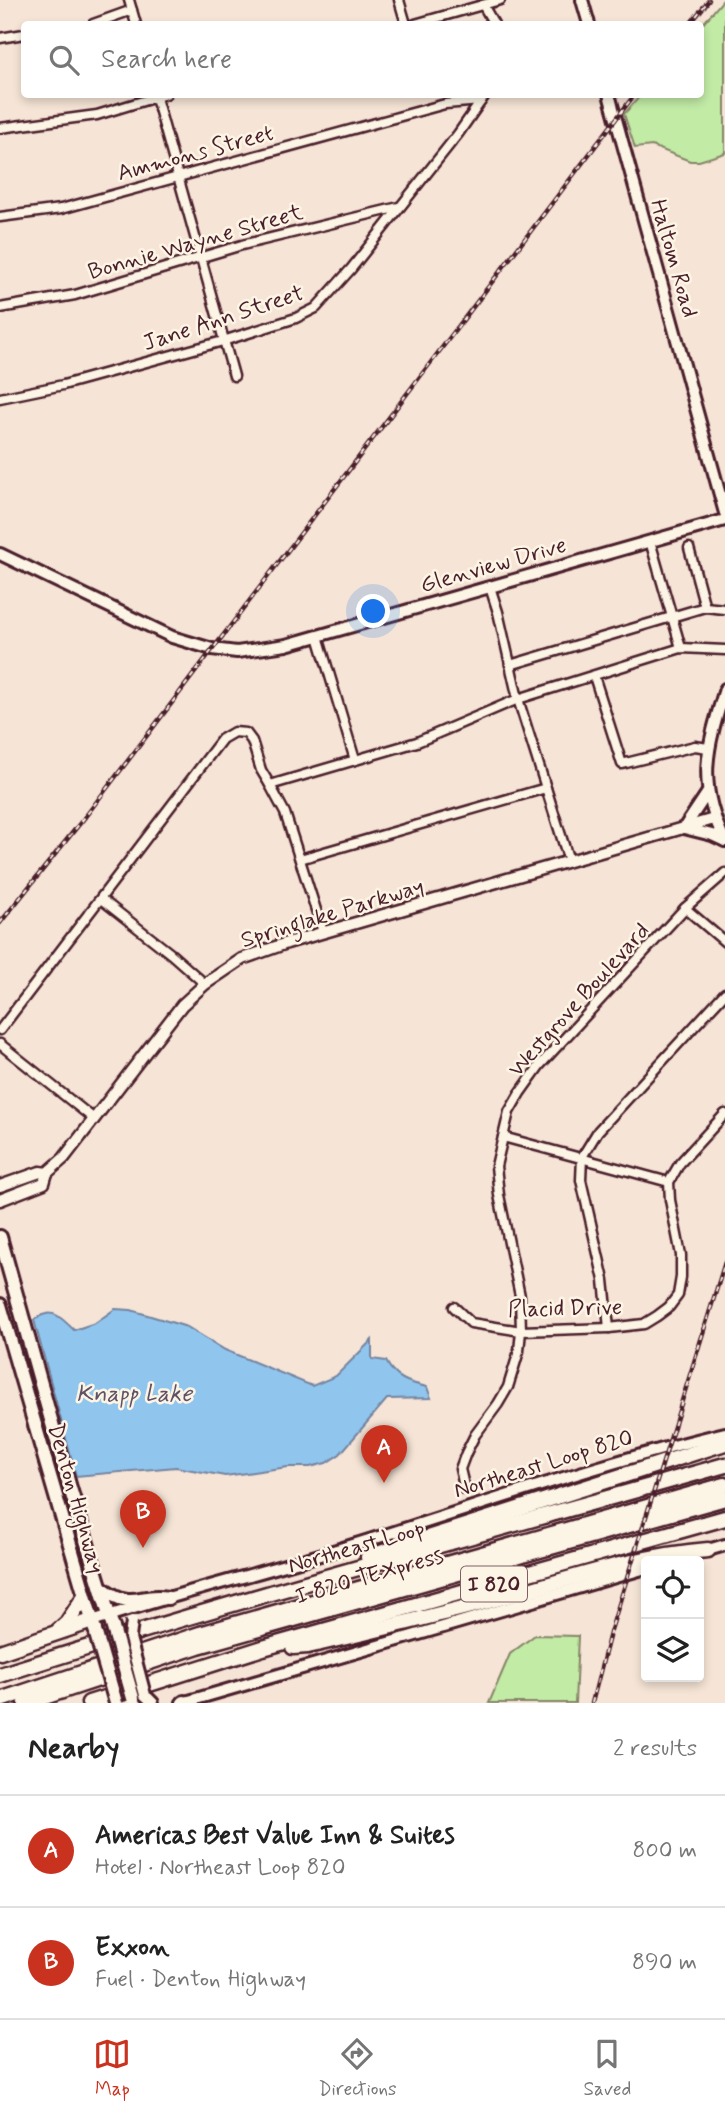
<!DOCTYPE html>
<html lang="en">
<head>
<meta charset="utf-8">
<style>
  :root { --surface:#fff; --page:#f2f2f2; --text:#222; --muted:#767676; --line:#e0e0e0; --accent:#c8321e }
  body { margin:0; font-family:Mynerve,sans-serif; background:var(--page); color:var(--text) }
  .controls { position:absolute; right:21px; bottom:21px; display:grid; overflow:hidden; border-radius:7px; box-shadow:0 4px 10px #0003 }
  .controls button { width:63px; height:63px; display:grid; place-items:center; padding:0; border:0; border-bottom:2px solid var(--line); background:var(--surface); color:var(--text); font:35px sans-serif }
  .you { position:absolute; left:374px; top:612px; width:24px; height:24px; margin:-18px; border:5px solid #fff; border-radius:50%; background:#1a73e8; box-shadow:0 0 0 10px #1a73e833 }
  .badge { display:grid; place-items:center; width:46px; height:46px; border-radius:50%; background:var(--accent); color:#fff; font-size:23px; font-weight:700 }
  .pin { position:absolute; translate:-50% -58px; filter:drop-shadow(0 2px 4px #0008) }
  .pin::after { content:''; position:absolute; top:37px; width:24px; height:21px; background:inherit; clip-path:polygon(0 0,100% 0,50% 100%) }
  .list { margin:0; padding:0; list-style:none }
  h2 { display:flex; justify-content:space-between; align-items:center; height:91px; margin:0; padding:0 28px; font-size:30px }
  h2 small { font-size:23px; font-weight:400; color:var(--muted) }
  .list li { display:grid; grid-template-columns:46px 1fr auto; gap:21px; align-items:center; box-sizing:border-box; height:112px; padding:0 28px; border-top:2px solid var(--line) }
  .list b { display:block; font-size:26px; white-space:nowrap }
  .list p { margin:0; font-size:23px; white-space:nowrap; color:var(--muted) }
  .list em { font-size:23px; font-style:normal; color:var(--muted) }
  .icon { flex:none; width:38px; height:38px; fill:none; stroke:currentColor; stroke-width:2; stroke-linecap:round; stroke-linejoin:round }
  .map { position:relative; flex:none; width:725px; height:1703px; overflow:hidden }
  .search { position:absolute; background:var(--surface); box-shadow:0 4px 10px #0003; left:21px; right:21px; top:21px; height:77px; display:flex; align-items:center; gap:18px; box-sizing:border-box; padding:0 24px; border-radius:7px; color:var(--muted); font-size:26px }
  .sheet { height:315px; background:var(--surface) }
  nav { display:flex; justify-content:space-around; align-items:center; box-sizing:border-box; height:98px; border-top:2px solid var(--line); background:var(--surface); font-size:19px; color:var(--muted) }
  nav a { display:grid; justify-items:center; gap:4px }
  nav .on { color:var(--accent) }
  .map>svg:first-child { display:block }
  .green { fill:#c2eba6; stroke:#868568; stroke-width:2 }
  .water { fill:#90c6ee; stroke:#7483a0; stroke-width:2 }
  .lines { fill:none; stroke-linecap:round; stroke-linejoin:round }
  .minor-casing { stroke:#4a1f2b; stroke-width:13 }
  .tertiary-casing { stroke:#4a1f2b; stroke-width:15 }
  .secondary-casing { stroke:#4a1f2b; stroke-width:16 }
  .primary-casing { stroke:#4a1f2b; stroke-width:18 }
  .motorway-casing { stroke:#4a1f2b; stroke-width:19 }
  .minor { stroke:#fcf5e5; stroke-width:8 }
  .tertiary { stroke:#fcf5e5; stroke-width:10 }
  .secondary { stroke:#fcf5e5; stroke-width:10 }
  .primary { stroke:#fcf5e5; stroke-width:12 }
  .motorway { stroke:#fcf5e5; stroke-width:14 }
  .rail-casing { stroke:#4a1f2b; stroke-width:4.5 }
  .rail { stroke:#fcf5e5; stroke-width:2; stroke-dasharray:5; stroke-linecap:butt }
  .secondary-bridge-casing { stroke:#4a1f2b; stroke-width:16; stroke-linecap:butt }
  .primary-bridge-casing { stroke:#4a1f2b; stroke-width:18; stroke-linecap:butt }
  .secondary-bridge { stroke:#fcf5e5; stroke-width:10 }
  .primary-bridge { stroke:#fcf5e5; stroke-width:12 }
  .labels { text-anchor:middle; stroke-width:5; stroke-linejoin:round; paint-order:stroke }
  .shield { fill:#fcf5e5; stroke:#7f5f63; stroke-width:2 }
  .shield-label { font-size:21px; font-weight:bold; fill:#4a1f2b }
  .street-label { font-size:23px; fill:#4a1f2b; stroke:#fcf5e5 }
  .water-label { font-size:24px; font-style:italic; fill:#5f5166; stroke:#fcf5e5 }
</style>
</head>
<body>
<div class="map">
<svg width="725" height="1703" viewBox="0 0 725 1703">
  <rect width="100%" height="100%" fill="#f6e5d6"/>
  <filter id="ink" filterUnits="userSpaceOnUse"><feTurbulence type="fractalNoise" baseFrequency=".0143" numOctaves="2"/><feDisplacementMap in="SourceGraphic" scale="14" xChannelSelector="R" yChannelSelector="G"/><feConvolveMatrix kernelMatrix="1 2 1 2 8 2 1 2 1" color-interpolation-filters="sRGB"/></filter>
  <g filter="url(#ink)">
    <g class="green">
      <path d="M723 0H725V153L699 161H690L652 146 635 148 624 114 641 95 700 94 701 26Z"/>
      <path d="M535 1635 578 1636 575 1703H489L510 1654Z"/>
    </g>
    <path class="water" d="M115 1309 131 1310 187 1327 225 1350 312 1386 336 1376 372 1340V1359L386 1361C395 1379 409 1383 427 1387L431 1398 387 1399 340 1454 326 1463 310 1467H288L225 1476 176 1467 76 1476 34 1320C53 1306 60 1317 74 1330L95 1323Z"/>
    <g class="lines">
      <g class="minor-casing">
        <g id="minor">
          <path d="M129 0 136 24"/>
          <path d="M399 0 406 24"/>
          <path d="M483 5 494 24"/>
          <path d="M93 24 132 10"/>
          <path d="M415 24 500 0"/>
          <path d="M0 38 24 34"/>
          <path d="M155 94 234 376"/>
          <path d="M0 128 97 115 166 94"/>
          <path d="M0 217 61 209 445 104 481 101"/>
          <path d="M0 308 75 295 242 245 399 207"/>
          <path d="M0 398 63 385 223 341 296 318 316 308 351 269 458 134 486 94"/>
          <path d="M650 541 681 648"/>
          <path d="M689 548 705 607"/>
          <path d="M490 587 498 612 518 699 569 861"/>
          <path d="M318 636 355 760"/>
          <path d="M510 665 705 607 724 609"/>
          <path d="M594 676 622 764 695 746 708 748"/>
          <path d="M270 785 285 813 323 932"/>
          <path d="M300 859 546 788"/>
          <path d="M101 899 171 954 205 984"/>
          <path d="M685 908 725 942"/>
          <path d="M0 1030 222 739 234 732 246 733 252 741 261 770 270 785 417 742 518 699 681 648 725 650"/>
          <path d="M0 1044 94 1119"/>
          <path d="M503 1137 669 1182"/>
          <path d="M454 1307 471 1323 521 1331 609 1328 644 1324 657 1316 669 1307 678 1295 681 1277V1255L670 1200 669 1182 680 1163 725 1114"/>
          <path d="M609 1328 604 1280 581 1180 582 1157 598 1131 725 993"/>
          <path d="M465 1490 460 1469 466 1453 475 1435 498 1404 508 1387 519 1351 521 1331 520 1296 499 1195 496 1166 509 1112 520 1093 540 1065 685 908 725 873"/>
        </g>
      </g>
      <g class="tertiary-casing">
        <g id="tertiary">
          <path d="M0 1186 40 1172 47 1173"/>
          <path d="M0 1200 44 1183 47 1173 64 1158 182 1005 205 984 242 959 287 943 714 819"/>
        </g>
      </g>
      <g class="secondary-casing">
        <g id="secondary">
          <path d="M582 0 589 24"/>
          <path d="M609 94 725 513"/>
          <path d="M0 554 172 637 212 649 237 652 286 645 725 520"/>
          <path d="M725 689C707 748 696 783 725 841"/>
          <path d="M708 792 684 828 712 835 725 841"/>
          <path d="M701 1552 725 1545"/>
          <path d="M92 1621C178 1593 266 1572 353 1545 477 1507 598 1463 725 1433"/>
          <path d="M145 1695 153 1703"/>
          <path d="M182 1703 646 1568"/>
        </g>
      </g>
      <g class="primary-casing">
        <g id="primary">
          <path d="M0 1237 70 1488 113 1628"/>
          <path d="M0 1305 95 1630"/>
          <path d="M102 1588C134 1612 139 1592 168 1598"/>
          <path d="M183 1703 184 1702"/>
        </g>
      </g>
      <g class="motorway-casing">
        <g id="motorway">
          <path d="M368 1557 725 1443"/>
          <path d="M58 1631 67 1623 84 1597"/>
          <path d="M293 1647 308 1646C378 1630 446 1613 515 1594 579 1576 642 1555 708 1550"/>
          <path d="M0 1652 92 1621"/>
          <path d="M0 1675C239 1598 483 1534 725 1465"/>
          <path d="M0 1700 200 1634 725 1485"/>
          <path d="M26 1703 198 1646 725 1498"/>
          <path d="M89 1703 263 1648 725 1518"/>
        </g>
      </g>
      <use href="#minor" class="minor"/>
      <use href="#tertiary" class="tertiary"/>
      <use href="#secondary" class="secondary"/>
      <use href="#primary" class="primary"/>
      <use href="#motorway" class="motorway"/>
      <g class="rail-casing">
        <g id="rail">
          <path d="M690 24 709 0"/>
          <path d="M0 923 85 817 635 94"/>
          <path d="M592 1703 610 1633 725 1262"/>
        </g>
      </g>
      <use href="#rail" class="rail"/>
      <g class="secondary-bridge-casing">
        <path id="secondary-bridge" d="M132 1621 130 1638 145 1695"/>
      </g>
      <g class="primary-bridge-casing">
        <g id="primary-bridge">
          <path d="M113 1628 133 1698"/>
          <path d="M96 1634 116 1703"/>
        </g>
      </g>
      <use href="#secondary-bridge" class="secondary-bridge"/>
      <use href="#primary-bridge" class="primary-bridge"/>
    </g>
  </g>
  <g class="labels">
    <rect class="shield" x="461" y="1566.5" width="66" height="35" rx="5"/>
    <g class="shield-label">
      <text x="494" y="1591">I 820</text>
    </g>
    <g class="street-label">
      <text transform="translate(195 152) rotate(-15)" y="8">Ammons Street</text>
      <text transform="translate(195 241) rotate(-16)" y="8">Bonnie Wayne Street</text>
      <text transform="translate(675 258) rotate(74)" y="8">Haltom Road</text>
      <text transform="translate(223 317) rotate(-18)" y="8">Jane Ann Street</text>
      <text transform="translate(493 564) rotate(-16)" y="8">Glenview Drive</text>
      <text transform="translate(332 912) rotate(-17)" y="8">Springlake Parkway</text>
      <text transform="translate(578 999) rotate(-48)" y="8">Westgrove Boulevard</text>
      <text transform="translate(565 1307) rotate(-1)" y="8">Placid Drive</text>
      <text transform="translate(543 1463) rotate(-17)" y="8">Northeast Loop 820</text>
      <text transform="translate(77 1498) rotate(74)" y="8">Denton Highway</text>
      <text transform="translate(356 1546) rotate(-16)" y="8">Northeast Loop</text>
      <text transform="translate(369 1575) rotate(-16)" y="8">I 820 TEXpress</text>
    </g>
    <g class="water-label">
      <text x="134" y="1401">Knapp Lake</text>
    </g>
  </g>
</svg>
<div class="controls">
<button><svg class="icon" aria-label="locate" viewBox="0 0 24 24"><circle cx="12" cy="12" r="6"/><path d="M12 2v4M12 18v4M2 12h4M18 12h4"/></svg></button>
<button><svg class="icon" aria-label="layers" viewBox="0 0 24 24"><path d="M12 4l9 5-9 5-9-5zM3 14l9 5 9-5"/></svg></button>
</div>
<div class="you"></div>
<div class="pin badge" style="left:384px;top:1483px">A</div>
<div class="pin badge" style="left:143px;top:1548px">B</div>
<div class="search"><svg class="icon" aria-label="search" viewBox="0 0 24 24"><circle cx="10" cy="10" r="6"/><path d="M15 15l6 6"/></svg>Search here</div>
</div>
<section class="sheet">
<h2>Nearby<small>2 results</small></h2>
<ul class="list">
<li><span class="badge">A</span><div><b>Americas Best Value Inn &amp; Suites</b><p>Hotel · Northeast Loop 820</p></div><em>800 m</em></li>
<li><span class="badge">B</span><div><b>Exxon</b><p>Fuel · Denton Highway</p></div><em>890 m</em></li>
</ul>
</section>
<nav>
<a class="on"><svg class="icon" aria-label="map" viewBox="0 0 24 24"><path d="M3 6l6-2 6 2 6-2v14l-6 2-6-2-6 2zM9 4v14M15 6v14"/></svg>Map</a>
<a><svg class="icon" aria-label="directions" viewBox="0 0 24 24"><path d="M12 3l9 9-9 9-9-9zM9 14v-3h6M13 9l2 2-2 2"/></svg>Directions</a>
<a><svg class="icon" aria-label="saved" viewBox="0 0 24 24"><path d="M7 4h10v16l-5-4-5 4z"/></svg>Saved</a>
</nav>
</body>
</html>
